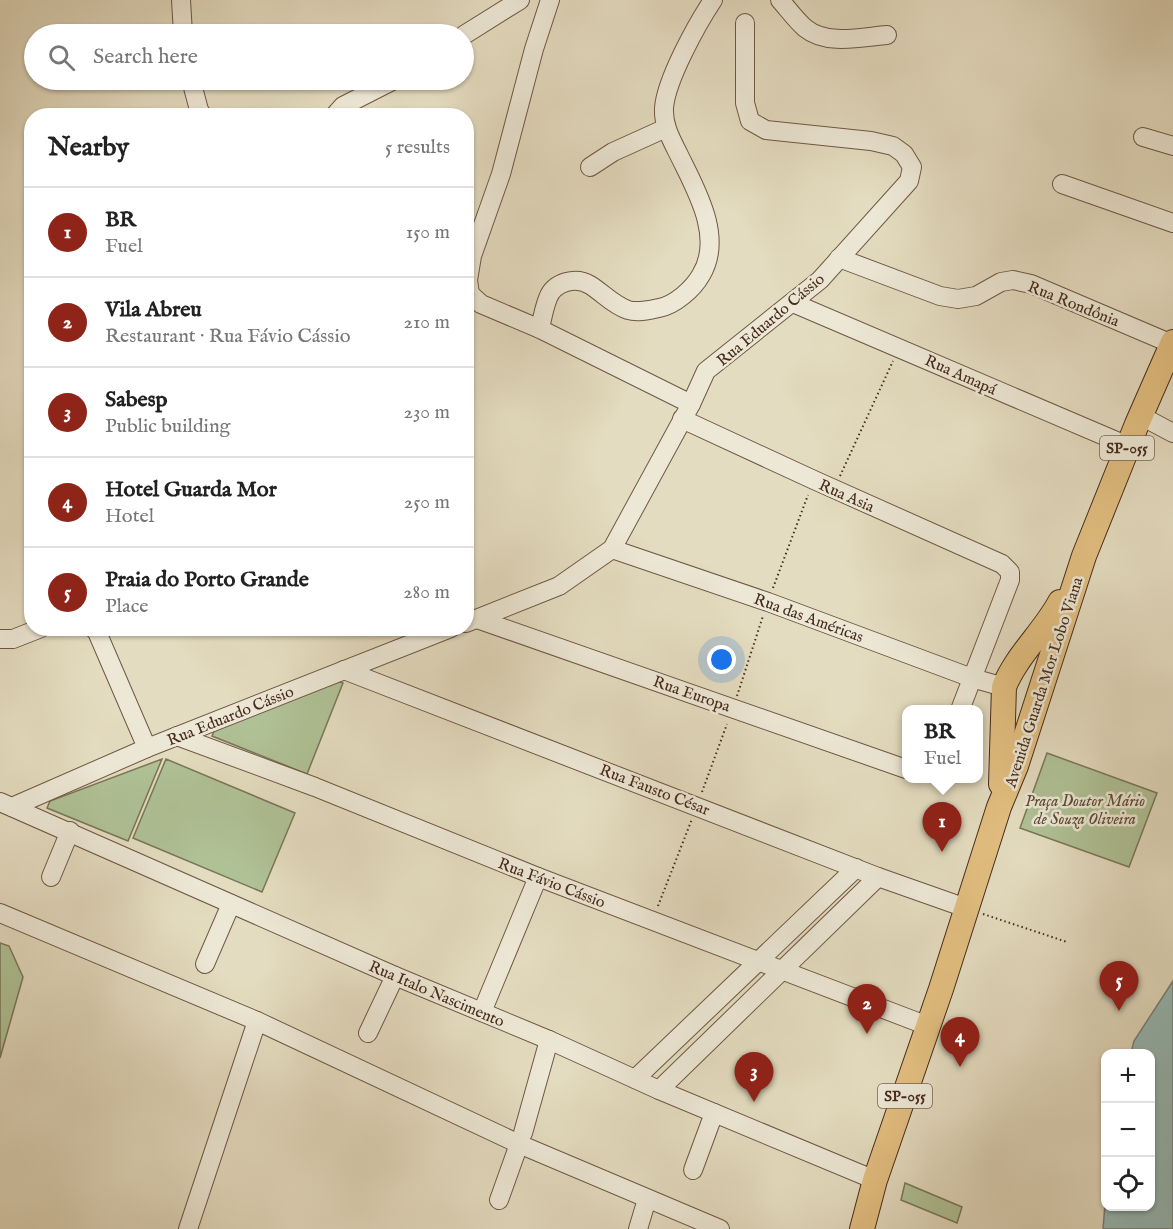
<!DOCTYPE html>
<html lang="en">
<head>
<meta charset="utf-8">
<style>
  :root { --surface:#fff; --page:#f2f2f2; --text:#222; --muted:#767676; --line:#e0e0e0; --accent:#8f2418 }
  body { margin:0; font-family:"IM FELL English",serif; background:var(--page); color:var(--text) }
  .controls { position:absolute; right:18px; bottom:18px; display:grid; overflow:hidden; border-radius:12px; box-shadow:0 2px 4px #0004 }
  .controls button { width:54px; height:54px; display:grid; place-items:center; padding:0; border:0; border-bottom:2px solid var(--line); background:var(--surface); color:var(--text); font:30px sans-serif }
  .you { position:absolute; left:722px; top:660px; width:21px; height:21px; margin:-15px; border:4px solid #fff; border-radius:50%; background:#1a73e8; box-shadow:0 0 0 9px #1a73e833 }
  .badge { display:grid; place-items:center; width:39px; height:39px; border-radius:50%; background:var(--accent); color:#fff; font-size:20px; font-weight:700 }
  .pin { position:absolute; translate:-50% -50px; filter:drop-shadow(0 2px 3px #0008) }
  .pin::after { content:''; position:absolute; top:32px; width:21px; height:18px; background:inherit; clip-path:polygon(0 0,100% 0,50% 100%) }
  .popup { position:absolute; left:902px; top:705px; width:81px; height:78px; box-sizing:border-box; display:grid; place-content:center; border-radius:12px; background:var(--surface); filter:drop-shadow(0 2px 4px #0005); font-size:20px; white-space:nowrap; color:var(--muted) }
  .popup b { font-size:22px; color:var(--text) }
  .popup::after { content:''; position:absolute; left:50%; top:100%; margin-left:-12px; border:12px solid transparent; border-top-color:var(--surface) }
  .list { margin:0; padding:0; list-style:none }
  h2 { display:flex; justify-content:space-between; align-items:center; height:78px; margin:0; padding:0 24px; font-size:26px }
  h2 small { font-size:20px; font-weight:400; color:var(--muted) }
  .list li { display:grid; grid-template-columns:39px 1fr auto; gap:18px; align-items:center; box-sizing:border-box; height:90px; padding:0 24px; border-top:2px solid var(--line) }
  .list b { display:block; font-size:22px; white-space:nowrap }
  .list p { margin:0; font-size:20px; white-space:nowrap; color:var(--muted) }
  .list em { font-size:20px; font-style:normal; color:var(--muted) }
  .icon { flex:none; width:33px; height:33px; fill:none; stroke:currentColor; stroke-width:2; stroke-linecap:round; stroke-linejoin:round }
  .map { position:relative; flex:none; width:1173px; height:1229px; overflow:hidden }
  .search { position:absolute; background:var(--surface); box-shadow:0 2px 4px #0004; left:24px; top:24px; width:450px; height:66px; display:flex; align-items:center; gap:15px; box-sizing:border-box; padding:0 21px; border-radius:33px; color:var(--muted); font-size:22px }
  .panel { position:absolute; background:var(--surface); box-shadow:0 2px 4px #0004; left:24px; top:108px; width:450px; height:528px; border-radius:24px }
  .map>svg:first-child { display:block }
  .green { fill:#afc296; stroke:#7a7658; stroke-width:1.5 }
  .water { fill:#96bab7; stroke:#768178; stroke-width:1.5 }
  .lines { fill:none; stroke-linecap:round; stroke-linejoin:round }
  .minor-casing { stroke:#6e5744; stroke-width:20 }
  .major-casing { stroke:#462b1a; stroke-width:26 }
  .path { stroke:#462b1a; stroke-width:2; stroke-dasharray:1.5 3; stroke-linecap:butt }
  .minor { stroke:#ede8d6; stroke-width:18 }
  .major { stroke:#e2be80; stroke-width:24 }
  .labels { text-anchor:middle; stroke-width:5; stroke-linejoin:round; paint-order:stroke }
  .shield { fill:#ede8d6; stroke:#786452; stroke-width:1.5 }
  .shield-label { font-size:15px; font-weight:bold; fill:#462b1a }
  .street-label { font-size:16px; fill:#462b1a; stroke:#ede8d6 }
  .park-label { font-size:16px; font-style:italic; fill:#5b4933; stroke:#ede8d6 }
</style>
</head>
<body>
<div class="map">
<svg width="1173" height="1229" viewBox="0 0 1173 1229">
  <rect width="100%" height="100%" fill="#e4dcc0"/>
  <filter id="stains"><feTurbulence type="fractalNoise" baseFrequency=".00333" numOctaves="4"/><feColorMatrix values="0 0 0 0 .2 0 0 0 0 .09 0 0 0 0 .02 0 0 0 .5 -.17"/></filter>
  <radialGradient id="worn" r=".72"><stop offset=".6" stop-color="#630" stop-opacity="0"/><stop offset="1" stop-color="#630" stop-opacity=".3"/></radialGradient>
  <g class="green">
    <path d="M337 681 343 683 307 774 212 736 216 727Z"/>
    <path d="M1047 753 1157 793 1129 867 1020 828Z"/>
    <path d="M162 759 128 841 47 808 50 801Z"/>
    <path d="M166 759 295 813 262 892 133 838Z"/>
    <path d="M0 943 9 946 23 977 0 1058Z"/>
    <path d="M905 1183 962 1207 957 1223 901 1200Z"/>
  </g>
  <path class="water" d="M1173 981V1229H1103L1105 1204 1106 1206H1150V1054L1131 1053 1134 1041Z"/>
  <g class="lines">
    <g class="minor-casing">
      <g id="minor">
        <path d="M181 0 183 34"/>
        <path d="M550 0 534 49 501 174 472 256 468 280 470 294 481 304 540 329 691 404"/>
        <path d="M780 0C788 9 796 20 805 28 827 46 862 37 887 35"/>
        <path d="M464 35 520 0"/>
        <path d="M191 80 199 110 203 116"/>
        <path d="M334 116 343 106 394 80"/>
        <path d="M1143 137 1173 146"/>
        <path d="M590 167 613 152 666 128"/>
        <path d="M1062 184 1173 223"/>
        <path d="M839 258 940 296 958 299 976 296 1001 282 1013 280 1031 284 1172 344"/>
        <path d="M793 303 1128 446"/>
        <path d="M540 329C542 319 544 308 548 298 554 282 576 276 590 285 603 293 613 305 628 310 638 313 649 310 659 308 675 305 693 289 701 275 724 237 696 190 679 155 671 139 663 125 664 108 666 80 697 24 713 0"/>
        <path d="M1141 416 1173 433"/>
        <path d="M682 419 814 480 1002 564 1010 572V580L960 710"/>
        <path d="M612 549 768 602 972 678 1004 687"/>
        <path d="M477 619 906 769"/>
        <path d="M466 623 559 586 612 549 691 404 706 371 820 280 909 181 912 167 904 154 893 146 871 141 766 130 750 121 745 103V23"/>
        <path d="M93 628 97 632 147 748"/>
        <path d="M0 639H13L41 628"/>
        <path d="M344 670 878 877 966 908"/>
        <path d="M177 736 315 787 538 877 928 1026"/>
        <path d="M0 802 395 976 549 1040 659 1090 875 1180"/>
        <path d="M12 807 147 748 451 628"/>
        <path d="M51 877 70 831"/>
        <path d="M0 913 257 1021 519 1144 720 1229"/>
        <path d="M205 964 231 904"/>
        <path d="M482 1012 538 877"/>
        <path d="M368 1033 395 976"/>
        <path d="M635 1079 856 868"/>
        <path d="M659 1090 878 877"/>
        <path d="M523 1133 549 1040"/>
        <path d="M693 1170 714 1113"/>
        <path d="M499 1200 519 1144"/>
        <path d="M188 1229 257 1021"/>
        <path d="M638 1229 647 1199"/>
      </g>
    </g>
    <g class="major-casing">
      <g id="major">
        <path d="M1001 784 1004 687C1016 656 1044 632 1060 602"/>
        <path d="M862 1229 875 1180 941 989 999 807 1016 766 1084 556 1137 424 1173 342"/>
      </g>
    </g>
    <g class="path">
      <path d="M840 476 893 361"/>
      <path d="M773 588 808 495"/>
      <path d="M737 696 763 616"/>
      <path d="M702 792 727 724"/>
      <path d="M658 906 692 819"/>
      <path d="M983 914 1067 942"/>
    </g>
    <use href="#minor" class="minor"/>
    <use href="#major" class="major"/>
  </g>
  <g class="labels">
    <g class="shield">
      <rect x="1100" y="436" width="54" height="24" rx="4.5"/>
      <rect x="878" y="1084" width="54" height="24" rx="4.5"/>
    </g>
    <g class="shield-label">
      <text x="1127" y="453">SP-055</text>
      <text x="905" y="1101">SP-055</text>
    </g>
    <g class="street-label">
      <text transform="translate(1074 303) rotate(22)" y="6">Rua Rondônia</text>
      <text transform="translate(770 319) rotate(-40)" y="6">Rua Eduardo Cássio</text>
      <text transform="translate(961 374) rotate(24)" y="6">Rua Amapá</text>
      <text transform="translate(847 495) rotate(24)" y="6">Rua Asia</text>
      <text transform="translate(809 617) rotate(20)" y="6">Rua das Américas</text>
      <text transform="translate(1043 682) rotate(-72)" y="6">Avenida Guarda Mor Lobo Viana</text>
      <text transform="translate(692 693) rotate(19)" y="6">Rua Europa</text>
      <text transform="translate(230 715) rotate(-22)" y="6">Rua Eduardo Cássio</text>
      <text transform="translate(655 789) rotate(21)" y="6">Rua Fausto César</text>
      <text transform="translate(552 882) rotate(21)" y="6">Rua Fávio Cássio</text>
      <text transform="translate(437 993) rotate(23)" y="6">Rua Italo Nascimento</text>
    </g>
    <g class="park-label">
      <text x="1085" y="806">Praça Doutor Mário<tspan x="1085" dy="18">de Souza Oliveira</tspan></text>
    </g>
  </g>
  <rect width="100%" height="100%" filter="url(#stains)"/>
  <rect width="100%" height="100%" fill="url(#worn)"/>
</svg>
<div class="controls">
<button>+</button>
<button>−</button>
<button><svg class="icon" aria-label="locate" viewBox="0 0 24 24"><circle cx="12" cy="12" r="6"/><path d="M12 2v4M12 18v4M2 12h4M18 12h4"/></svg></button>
</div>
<div class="you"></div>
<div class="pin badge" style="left:942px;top:852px">1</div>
<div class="popup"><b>BR</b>Fuel</div>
<div class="pin badge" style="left:867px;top:1034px">2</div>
<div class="pin badge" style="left:754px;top:1102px">3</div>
<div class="pin badge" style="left:960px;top:1067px">4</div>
<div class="pin badge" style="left:1119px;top:1011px">5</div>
<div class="search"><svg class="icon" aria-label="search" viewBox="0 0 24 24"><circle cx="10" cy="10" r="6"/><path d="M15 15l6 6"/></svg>Search here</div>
<section class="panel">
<h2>Nearby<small>5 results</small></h2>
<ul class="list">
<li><span class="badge">1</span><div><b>BR</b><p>Fuel</p></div><em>150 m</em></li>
<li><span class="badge">2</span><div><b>Vila Abreu</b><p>Restaurant · Rua Fávio Cássio</p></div><em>210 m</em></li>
<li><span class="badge">3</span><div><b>Sabesp</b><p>Public building</p></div><em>230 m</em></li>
<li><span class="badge">4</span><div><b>Hotel Guarda Mor</b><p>Hotel</p></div><em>250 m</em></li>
<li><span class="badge">5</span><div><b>Praia do Porto Grande</b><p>Place</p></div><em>280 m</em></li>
</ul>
</section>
</div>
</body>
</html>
